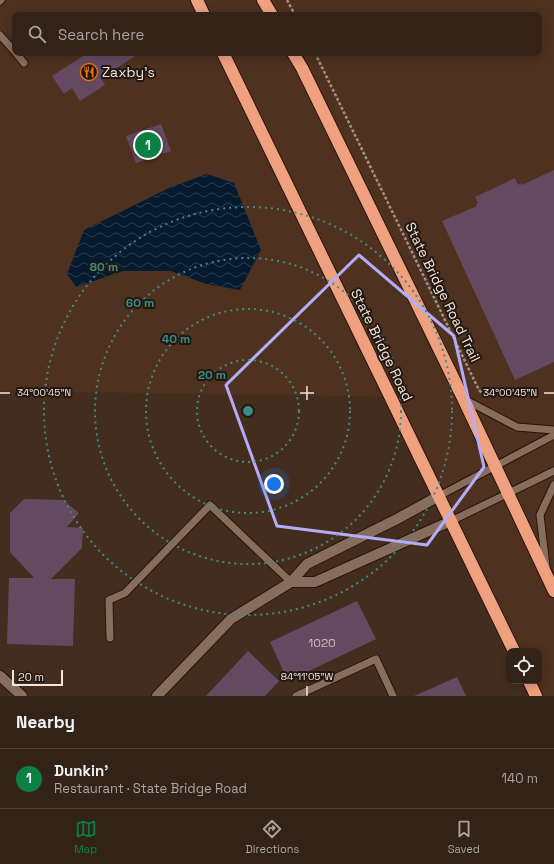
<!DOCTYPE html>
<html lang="en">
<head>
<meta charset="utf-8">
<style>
  :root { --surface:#322217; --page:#3a2a20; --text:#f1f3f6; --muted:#a8a4a1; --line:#4d3f36; --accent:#0b8043 }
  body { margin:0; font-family:"Space Grotesk",sans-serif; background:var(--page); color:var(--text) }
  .controls { position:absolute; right:12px; bottom:12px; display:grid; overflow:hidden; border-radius:8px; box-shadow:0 2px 10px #0003 }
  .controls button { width:36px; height:36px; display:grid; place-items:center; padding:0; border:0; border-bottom:1px solid var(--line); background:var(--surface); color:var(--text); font:20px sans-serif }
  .scale { position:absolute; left:12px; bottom:10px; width:51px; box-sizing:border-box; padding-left:4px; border:2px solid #f4e5dc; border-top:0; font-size:11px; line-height:14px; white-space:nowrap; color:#f4e5dc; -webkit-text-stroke:3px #221812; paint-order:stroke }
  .you { position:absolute; left:274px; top:484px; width:14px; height:14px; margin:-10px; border:3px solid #fff; border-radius:50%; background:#1a73e8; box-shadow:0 0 0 6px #1a73e833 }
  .badge { display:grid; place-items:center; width:26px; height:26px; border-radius:50%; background:var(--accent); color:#fff; font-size:13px; font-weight:700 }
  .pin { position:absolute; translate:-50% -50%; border:2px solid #fff; box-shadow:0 1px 4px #0006 }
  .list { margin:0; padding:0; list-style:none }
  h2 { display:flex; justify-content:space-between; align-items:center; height:52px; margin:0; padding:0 16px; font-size:17px }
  h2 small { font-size:13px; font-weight:400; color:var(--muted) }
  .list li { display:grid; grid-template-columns:26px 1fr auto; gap:12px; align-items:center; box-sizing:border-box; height:60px; padding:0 16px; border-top:1px solid var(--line) }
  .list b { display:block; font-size:15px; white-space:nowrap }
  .list p { margin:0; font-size:13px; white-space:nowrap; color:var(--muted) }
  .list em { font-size:13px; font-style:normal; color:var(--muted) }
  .icon { flex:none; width:22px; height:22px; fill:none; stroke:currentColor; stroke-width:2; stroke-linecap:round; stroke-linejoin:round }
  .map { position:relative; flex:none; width:554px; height:696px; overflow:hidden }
  .search { position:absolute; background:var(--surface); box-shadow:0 2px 10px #0003; left:12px; right:12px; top:12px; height:44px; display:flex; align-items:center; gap:10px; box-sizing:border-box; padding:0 14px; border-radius:8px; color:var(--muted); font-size:15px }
  .sheet { height:112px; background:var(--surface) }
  nav { display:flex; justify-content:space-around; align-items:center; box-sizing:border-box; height:56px; border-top:1px solid var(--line); background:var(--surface); font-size:11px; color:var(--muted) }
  nav a { display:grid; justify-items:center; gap:2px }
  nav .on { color:var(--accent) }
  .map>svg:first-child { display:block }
  .built { fill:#4e311f; fill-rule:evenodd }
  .water { fill:url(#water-waves) }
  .building { fill:#644a61 }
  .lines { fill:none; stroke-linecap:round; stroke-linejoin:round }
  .lane-casing { stroke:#291407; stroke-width:9 }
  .street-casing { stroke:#291407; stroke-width:12 }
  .highway-casing { stroke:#291407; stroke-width:14 }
  .path { stroke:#a39186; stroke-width:2.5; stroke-dasharray:3 2; stroke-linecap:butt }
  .lane { stroke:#876d5d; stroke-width:7 }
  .street { stroke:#876d5d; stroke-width:10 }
  .highway { stroke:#efa17f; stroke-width:12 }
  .marked { fill:none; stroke:#b3adf9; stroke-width:3; stroke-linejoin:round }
  .ticks { fill:none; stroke:#f4e5dc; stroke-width:1.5 }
  .ring { fill:none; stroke:#3d8c84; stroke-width:2; stroke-dasharray:2 4 }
  .labels { text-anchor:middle; stroke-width:4; stroke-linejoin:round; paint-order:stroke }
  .number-label { font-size:12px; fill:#d0bebd }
  .poi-label { font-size:14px; fill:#f4e5dc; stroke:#221812; text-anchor:start }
  .street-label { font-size:14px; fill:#f4e5dc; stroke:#221812 }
  .ticks-label { font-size:10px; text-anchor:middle; fill:#f4e5dc; stroke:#221812; stroke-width:4; stroke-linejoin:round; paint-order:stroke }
  .centre { fill:#3d8c84; stroke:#221812; stroke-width:2 }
  .ring-label { font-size:12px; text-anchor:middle; font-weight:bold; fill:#3d8c84; stroke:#221812; stroke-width:4; stroke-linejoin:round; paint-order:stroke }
</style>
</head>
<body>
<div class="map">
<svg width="554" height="696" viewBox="0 0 554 696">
  <defs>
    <pattern id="water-waves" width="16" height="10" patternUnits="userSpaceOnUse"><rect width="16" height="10" fill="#061b30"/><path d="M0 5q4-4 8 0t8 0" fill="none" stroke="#2b3c4d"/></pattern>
  </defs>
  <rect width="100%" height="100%" fill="#432d1f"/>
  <path class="built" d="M0 0H554V696H542L534 681H539V651H520L397 397 0 391ZM15 15H539V53H15Z"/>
  <path class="water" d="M207 174 234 183 261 250 240 290 206 284 171 271H123L76 287 67 274 84 230 171 187Z"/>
  <g class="building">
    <path d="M88 53H140L101 78 105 85 80 101 72 88 64 94 52 76Z"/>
    <path d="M161 124 171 151 136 163 126 136Z"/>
    <path d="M554 170V362L515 380 442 221 477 206 476 204 478 203 475 197 515 178 518 185 521 183 522 185Z"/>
    <path d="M24 499 63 500 79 513 67 527 83 528 82 548 51 579H75L73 646 7 644 9 578H34L10 552V513Z"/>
    <path d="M357 601 376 639 288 681 270 642Z"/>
    <path d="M248 651 279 681 265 696H206Z"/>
    <path d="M457 677 466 696H414Z"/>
  </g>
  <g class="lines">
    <g class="lane-casing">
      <g id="lane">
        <path d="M0 1 1 0"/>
        <path d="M0 35 15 52"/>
        <path d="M16 53 24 63"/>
        <path d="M464 399 517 427 554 430"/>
        <path d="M439 496 554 435"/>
        <path d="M451 521 554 471"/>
        <path d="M546 566 540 515 554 485"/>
        <path d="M110 638 109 600 125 593 210 505 291 582"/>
        <path d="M296 696 376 659 393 696"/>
      </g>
    </g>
    <g class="street-casing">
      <g id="street">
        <path d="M291 582H315L451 521"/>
        <path d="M0 676 22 696"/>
        <path d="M157 696 231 619 291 582 307 564 397 519 439 496"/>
      </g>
    </g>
    <g class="highway-casing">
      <g id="highway">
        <path d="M197 0 204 15"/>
        <path d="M263 0 272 15"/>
        <path d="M223 53 514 651"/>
        <path d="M293 53 302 68 463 398 554 591"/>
        <path d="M529 681 536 696"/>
      </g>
    </g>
    <g class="path">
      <path d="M287 0 295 15"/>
      <path d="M315 53 479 390 484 395"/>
    </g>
    <use href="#lane" class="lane"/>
    <use href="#street" class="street"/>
    <use href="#highway" class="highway"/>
  </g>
  <path class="marked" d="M359 255 454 336 484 467 427 545 277 526 226 385Z"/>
  <path class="ticks" d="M307 386V400M0 393H10M300 393H314M544 393H554M307 686V696"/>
  <g class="ring">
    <circle cx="248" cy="411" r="51"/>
    <circle cx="248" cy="411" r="102"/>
    <circle cx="248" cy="411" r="153"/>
    <circle cx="248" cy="411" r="204"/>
  </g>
  <defs>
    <g id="restaurant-ring" transform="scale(0.9)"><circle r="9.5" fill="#221812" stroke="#e8710a" stroke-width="1.5"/><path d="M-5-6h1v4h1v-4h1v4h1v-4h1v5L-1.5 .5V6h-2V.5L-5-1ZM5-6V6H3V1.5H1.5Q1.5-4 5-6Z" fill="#e8710a"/></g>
  </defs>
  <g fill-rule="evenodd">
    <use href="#restaurant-ring" x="89" y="72"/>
  </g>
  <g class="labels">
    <g class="number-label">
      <text x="322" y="647">1020</text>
    </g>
    <g class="poi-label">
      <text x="102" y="77">Zaxby's</text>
    </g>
    <g class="street-label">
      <text transform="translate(443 292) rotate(64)" y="5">State Bridge Road Trail</text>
      <text transform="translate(382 345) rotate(64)" y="5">State Bridge Road</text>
    </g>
  </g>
  <g class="ticks-label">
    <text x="44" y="396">34°00'45"N</text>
    <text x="510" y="396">34°00'45"N</text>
    <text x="307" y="680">84°11'05"W</text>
  </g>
  <circle cx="248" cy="411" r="6" class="centre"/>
  <g class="ring-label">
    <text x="104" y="271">80 m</text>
    <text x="140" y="307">60 m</text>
    <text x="176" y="343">40 m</text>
    <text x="212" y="379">20 m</text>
  </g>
</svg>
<div class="controls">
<button><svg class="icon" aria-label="locate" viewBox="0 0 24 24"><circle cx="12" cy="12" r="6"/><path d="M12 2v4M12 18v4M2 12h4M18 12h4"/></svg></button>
</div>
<div class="scale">20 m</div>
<div class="you"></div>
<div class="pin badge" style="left:148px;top:145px">1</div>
<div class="search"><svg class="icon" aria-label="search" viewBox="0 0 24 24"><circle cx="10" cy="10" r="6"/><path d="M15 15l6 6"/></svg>Search here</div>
</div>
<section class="sheet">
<h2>Nearby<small></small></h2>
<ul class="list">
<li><span class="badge">1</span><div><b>Dunkin'</b><p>Restaurant · State Bridge Road</p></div><em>140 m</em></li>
</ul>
</section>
<nav>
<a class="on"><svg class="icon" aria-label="map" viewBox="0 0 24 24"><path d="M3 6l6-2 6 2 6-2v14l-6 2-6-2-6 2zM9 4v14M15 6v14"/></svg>Map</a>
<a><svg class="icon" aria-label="directions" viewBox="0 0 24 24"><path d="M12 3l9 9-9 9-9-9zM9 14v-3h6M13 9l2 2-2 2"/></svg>Directions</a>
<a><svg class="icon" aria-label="saved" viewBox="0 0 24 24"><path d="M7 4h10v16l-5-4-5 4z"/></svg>Saved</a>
</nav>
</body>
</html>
